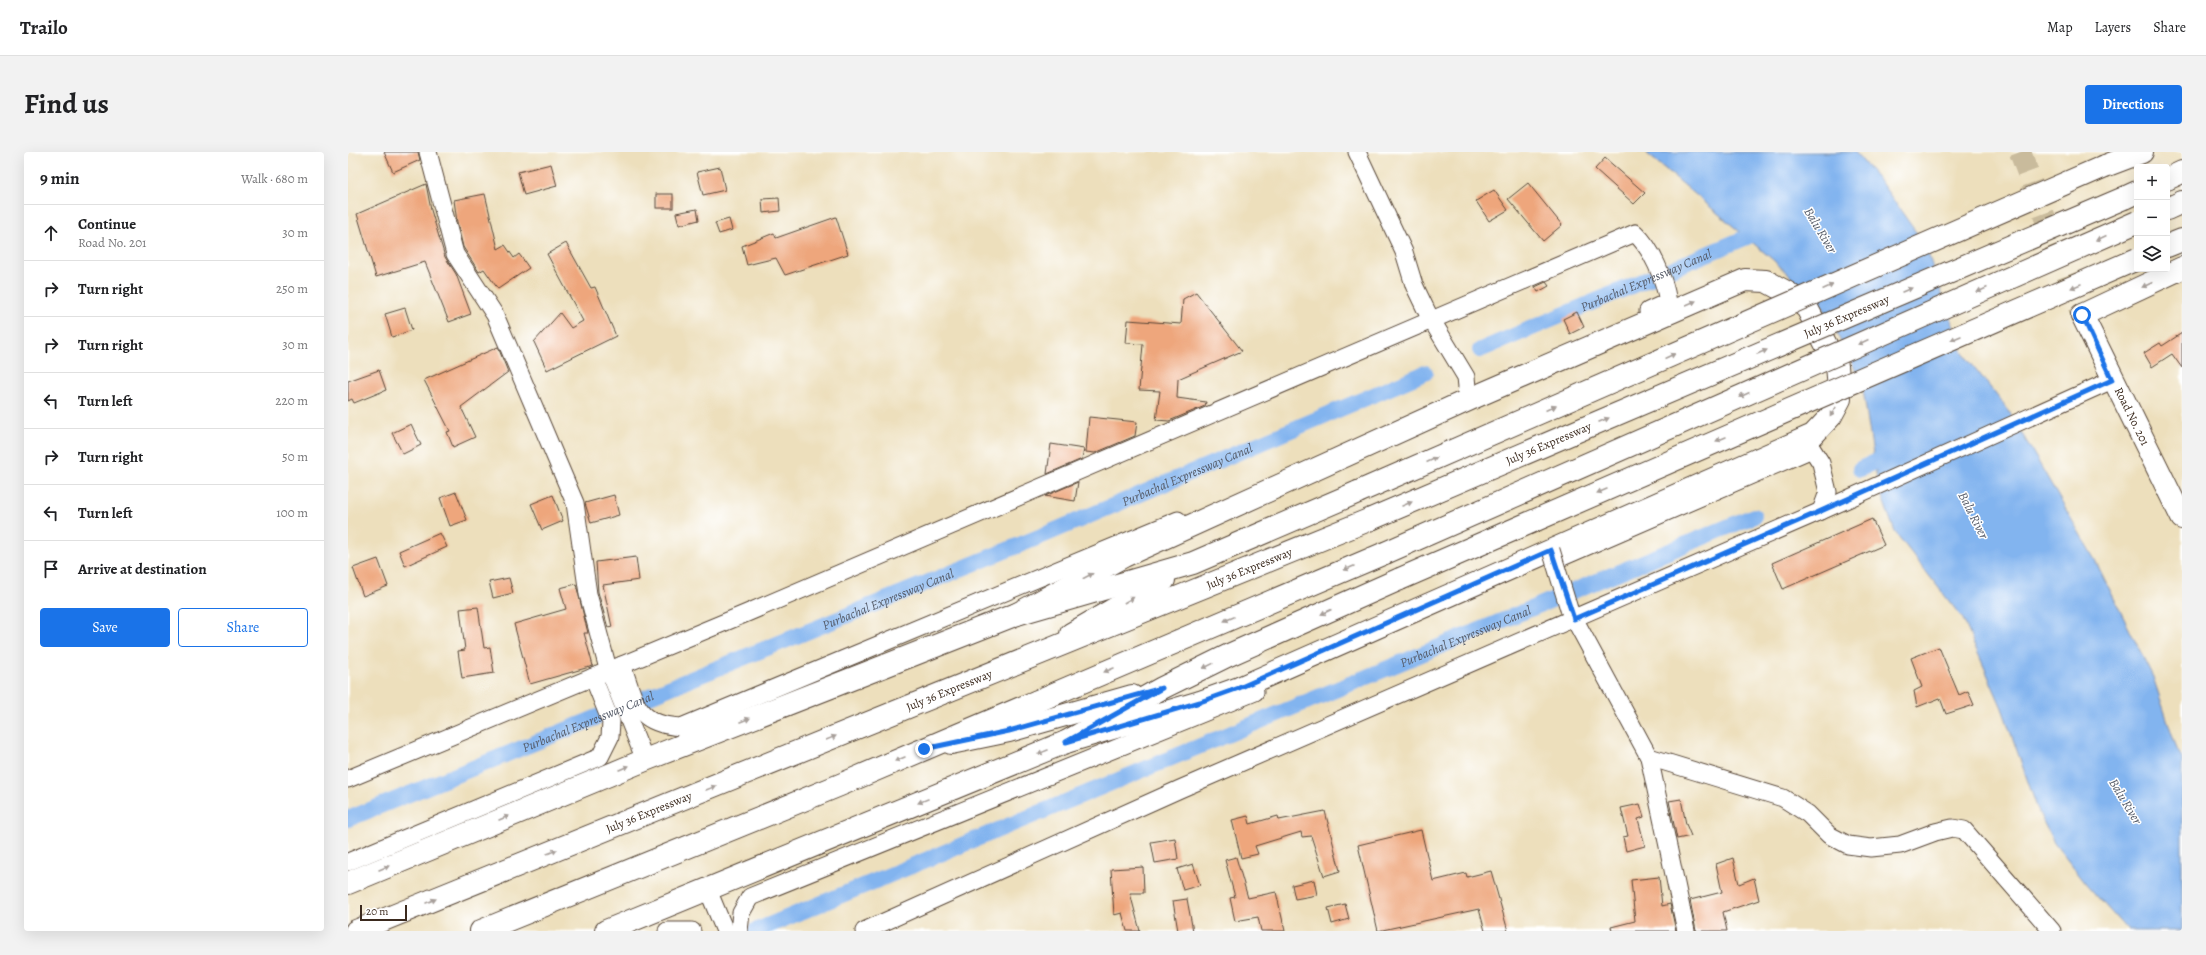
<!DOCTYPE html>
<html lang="en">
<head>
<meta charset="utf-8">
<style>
  :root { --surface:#fff; --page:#f2f2f2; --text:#202124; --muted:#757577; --line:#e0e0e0; --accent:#1a73e8 }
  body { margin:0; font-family:Alegreya,serif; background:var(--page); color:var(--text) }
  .controls { position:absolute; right:12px; top:12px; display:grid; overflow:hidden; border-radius:4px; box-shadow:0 4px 16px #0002 }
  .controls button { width:36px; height:36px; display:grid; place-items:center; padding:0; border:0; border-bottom:1px solid var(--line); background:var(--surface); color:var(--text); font:20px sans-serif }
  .scale { position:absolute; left:12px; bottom:10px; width:47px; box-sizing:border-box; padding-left:4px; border:2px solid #3b2a1e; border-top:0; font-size:11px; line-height:14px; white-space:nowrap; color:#3b2a1e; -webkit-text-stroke:3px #fff; paint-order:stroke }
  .stop { position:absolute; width:12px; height:12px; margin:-9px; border:3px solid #1a73e8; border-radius:50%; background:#fff }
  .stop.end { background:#1a73e8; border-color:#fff; box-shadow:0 1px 4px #0008 }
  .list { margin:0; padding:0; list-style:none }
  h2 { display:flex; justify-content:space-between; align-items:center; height:52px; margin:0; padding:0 16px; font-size:17px }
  h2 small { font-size:13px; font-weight:400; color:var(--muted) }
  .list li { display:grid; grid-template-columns:26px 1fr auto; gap:12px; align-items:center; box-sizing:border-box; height:56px; padding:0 16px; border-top:1px solid var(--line) }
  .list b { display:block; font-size:15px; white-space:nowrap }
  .list p { margin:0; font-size:13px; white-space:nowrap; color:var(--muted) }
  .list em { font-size:13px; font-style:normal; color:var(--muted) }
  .actions { display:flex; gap:8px; padding:12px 16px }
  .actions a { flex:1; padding:9px 0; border:1px solid var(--accent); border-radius:4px; text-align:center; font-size:14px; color:var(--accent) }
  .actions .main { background:var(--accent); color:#fff }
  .icon { flex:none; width:22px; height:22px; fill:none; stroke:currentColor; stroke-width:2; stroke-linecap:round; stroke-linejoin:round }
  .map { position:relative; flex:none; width:1834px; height:779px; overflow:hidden; border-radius:4px }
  header { display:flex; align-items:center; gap:24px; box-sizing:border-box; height:56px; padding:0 20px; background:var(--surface); border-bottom:1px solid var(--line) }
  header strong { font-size:19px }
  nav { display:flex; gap:22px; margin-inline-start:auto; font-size:14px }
  .intro { display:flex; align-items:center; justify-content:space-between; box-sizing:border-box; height:96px; padding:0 24px }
  h1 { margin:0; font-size:28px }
  .button { padding:10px 18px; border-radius:4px; background:var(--accent); color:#fff; font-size:14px; font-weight:700 }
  main { display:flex; gap:24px; padding:0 24px }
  aside { flex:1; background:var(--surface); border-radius:4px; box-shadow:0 4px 16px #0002 }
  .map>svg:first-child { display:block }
  .water { fill:#82b4ef; stroke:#5e6f86 }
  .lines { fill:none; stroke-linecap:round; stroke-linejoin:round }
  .canal { stroke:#82b4ef; stroke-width:16 }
  .building { fill:#eea67c }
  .secondary-tunnel { stroke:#c9bb9c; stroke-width:22; stroke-dasharray:22 11; stroke-linecap:butt }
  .street-casing { stroke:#564536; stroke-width:19 }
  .secondary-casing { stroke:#564536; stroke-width:24 }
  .primary-casing { stroke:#564536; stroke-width:24 }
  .highway-casing { stroke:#564536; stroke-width:24 }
  .street { stroke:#fff; stroke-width:17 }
  .secondary { stroke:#fff; stroke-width:22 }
  .primary { stroke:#fff; stroke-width:22 }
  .highway { stroke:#fff; stroke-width:22 }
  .street-bridge-casing { stroke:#564536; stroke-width:19; stroke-linecap:butt }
  .primary-bridge-casing { stroke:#564536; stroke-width:24; stroke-linecap:butt }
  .highway-bridge-casing { stroke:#564536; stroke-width:24; stroke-linecap:butt }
  .street-bridge { stroke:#fff; stroke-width:17 }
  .primary-bridge { stroke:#fff; stroke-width:22 }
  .highway-bridge { stroke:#fff; stroke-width:22 }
  .oneway { fill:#a79f9a }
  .route { stroke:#1a73e8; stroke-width:5 }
  .labels { text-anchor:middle; stroke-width:3; stroke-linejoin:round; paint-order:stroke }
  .street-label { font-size:12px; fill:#3b2a1e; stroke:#fff }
  .water-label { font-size:13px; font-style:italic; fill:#545a67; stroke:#fff }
</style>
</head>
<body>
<header>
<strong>Trailo</strong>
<nav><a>Map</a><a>Layers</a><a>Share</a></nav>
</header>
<div class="intro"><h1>Find us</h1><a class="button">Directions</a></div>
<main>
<aside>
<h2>9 min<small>Walk · 680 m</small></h2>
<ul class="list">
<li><svg class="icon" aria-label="ahead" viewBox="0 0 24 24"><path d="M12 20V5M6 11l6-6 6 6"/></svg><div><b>Continue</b><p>Road No. 201</p></div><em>30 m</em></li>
<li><svg class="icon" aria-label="right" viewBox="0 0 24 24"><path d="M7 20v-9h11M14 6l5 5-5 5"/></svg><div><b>Turn right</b></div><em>250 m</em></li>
<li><svg class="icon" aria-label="right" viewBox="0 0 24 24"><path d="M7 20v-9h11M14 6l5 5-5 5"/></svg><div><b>Turn right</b></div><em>30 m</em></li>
<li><svg class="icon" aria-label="left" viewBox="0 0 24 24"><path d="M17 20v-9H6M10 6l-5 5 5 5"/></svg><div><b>Turn left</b></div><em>220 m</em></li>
<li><svg class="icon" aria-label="right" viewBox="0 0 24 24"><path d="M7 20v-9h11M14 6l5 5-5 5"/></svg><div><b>Turn right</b></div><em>50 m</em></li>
<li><svg class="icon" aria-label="left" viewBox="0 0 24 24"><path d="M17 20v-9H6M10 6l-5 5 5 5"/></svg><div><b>Turn left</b></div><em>100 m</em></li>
<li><svg class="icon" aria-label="arrive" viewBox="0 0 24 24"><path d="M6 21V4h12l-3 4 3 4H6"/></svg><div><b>Arrive at destination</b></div></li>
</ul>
<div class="actions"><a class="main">Save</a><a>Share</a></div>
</aside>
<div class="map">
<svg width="1834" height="779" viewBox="0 0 1834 779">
  <rect width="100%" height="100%" fill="#fff"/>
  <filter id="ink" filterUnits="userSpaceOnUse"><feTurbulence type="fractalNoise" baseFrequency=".025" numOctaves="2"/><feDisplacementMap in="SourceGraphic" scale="8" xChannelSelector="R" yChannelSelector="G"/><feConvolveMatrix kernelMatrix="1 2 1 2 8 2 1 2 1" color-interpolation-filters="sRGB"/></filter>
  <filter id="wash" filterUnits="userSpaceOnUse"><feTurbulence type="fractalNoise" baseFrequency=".012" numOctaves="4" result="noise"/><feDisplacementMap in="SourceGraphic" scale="16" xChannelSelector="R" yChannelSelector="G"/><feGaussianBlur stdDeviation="0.9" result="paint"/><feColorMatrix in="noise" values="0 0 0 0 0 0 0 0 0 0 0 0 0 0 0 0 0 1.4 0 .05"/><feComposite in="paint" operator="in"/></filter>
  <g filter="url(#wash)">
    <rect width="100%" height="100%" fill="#eddfbc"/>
    <path class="water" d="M1297 0H1507L1532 29 1577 93 1615 201 1661 259 1747 408 1805 525 1829 597 1834 606V779H1780L1739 733 1706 691 1691 661 1654 556 1615 467 1547 380 1530 334 1514 231 1475 155 1424 107Z"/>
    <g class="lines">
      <g class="canal">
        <path id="s1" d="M1132 198 1418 77"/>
        <path d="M1512 317 1547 301"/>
        <path id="s2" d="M0 667 696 383 1077 221"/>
        <path id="s3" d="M407 779 1406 364"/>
      </g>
    </g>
    <g id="blocks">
      <g class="building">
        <path d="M36 0H70L72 8 45 20Z"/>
        <path d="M1257 6 1297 41 1286 52 1247 17Z"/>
        <path d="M203 12 209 34 176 43 170 20Z"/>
        <path d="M372 15 377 38 355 43 349 20Z"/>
        <path d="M1180 31 1214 73 1195 89 1160 47Z"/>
        <path d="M78 32 83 58 97 105 108 122 123 162 101 170 77 110 28 125 9 62Z"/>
        <path d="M1146 38 1160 58 1141 69 1128 49Z"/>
        <path d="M137 42 150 97 157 93 166 106 171 102 181 116 150 137 136 117 131 120 115 95 109 70 106 48Z"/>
        <rect x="308" y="42" width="17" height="14"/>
        <path d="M431 46 432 59 415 61 414 47Z"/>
        <path d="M349 57 351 68 331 73 328 61Z"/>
        <path d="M488 65 500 102 437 123 428 106 399 113 394 94 426 81 428 86Z"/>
        <path d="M381 67 384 78 371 82 367 71Z"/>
        <path d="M218 91 243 136 247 135 268 184 199 218 186 190 212 161 223 176 235 169 199 102Z"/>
        <path d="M1198 130 1201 134 1190 140 1187 135Z"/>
        <path d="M848 140 894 199 830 227 829 246 858 250 857 254 821 269 808 268 812 239 791 238 795 192 778 191 780 168 833 172 835 147Z"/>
        <path d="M57 156 64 178 44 185 37 162Z"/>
        <path d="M1229 160 1236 175 1222 182 1215 167Z"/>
        <path d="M1834 181V216L1824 202 1804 215 1796 201 1812 191 1814 194Z"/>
        <path d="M150 195 160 220 113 255 127 285 105 295 99 280 102 279 76 228Z"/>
        <path d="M31 218 38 238 6 251 4 247 0 249V229Z"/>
        <path d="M741 265 789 270 787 284 747 301 738 300Z"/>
        <path d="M63 272 73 293 55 302 44 281Z"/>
        <path d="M703 292 736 297 734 307 699 322Z"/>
        <path d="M730 330 727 349 697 344Z"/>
        <path d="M108 340 119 368 102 374 92 346Z"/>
        <path d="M205 343 215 369 194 378 183 352Z"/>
        <path d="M266 343 271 363 243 371 237 351Z"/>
        <path d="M1524 367 1536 393 1435 437 1424 411Z"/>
        <path d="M92 381 99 395 57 414 51 399Z"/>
        <path d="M288 405 291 428 255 433 264 475 260 476 250 440 248 410Z"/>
        <path d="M30 407 40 434 15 444 5 416Z"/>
        <path d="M161 426 165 441 145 446 141 430Z"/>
        <path d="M228 432 240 481H236L245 514 182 532 166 472 218 457 212 436Z"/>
        <path d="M130 455 136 496 142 495 146 521 114 526 110 499 117 498 112 457Z"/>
        <path d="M1591 495 1611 543 1620 539 1626 553 1598 562 1592 546 1569 555 1566 539 1574 535 1563 506Z"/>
        <path d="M1333 647 1338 672 1343 684 1329 687 1321 649Z"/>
        <path d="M1292 652 1296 665 1290 667 1297 694 1278 699 1275 685 1280 684 1273 656Z"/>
        <path d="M977 659 992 719 976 724 963 684 954 685 953 680 907 694 910 702 893 706 884 668 900 664 902 672 930 664 931 668Z"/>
        <path d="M1073 678 1085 729 1118 721 1119 725 1143 719 1160 779H1137L1131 757 1030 779 1010 693Z"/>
        <path d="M827 686 830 707 807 711 803 690Z"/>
        <path d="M888 705 900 746 928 740 937 779H913L910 765 887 769 882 746 887 745 877 708Z"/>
        <path d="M1385 706 1391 732 1406 726 1411 748 1375 760 1379 779H1348L1342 748 1374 740 1368 712Z"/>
        <path d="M845 712 852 733 835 738 829 717Z"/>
        <path d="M795 715 796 741H782L792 779H779L774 761 766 763 763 717Z"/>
        <path d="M1311 725 1314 754 1322 752 1328 779H1264L1263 775 1287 769 1283 728Z"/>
        <path d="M966 728 969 743 947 747 944 733Z"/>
        <path d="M839 747 845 779H830L825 749Z"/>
        <path d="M997 752 1001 767 984 772 980 756Z"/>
      </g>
    </g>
  </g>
  <g filter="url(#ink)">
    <use href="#blocks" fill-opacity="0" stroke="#564536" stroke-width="1"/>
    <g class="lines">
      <path class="secondary-tunnel" d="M1672 0 1734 163"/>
      <g class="street-casing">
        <g id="street">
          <path d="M80 0 107 102 147 163 227 351 240 442 259 513 297 608"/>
          <path d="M1009 0 1056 100 1066 133 1080 162 1118 225 1119 235 1117 250"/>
          <path d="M1212 406 1464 297 1473 311 1480 340 1473 359"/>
          <path d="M1221 457 1301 605 1338 779"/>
          <path d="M274 513C288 551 287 572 333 575L830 368"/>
          <path d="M1301 605 1435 646 1460 662 1481 683 1500 693 1523 696 1552 693 1587 680 1604 676 1616 678 1704 779"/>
          <path d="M0 627 399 461 1287 81C1305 98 1316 126 1320 150L1300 159"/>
          <path d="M0 710 252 605 262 585 263 570 245 525"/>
          <path d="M360 738 377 779"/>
          <path d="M319 779H344"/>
          <path d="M391 779 393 761 402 745 907 540"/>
          <path d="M516 779 832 637 1473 359 1764 228"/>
        </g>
      </g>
      <g class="secondary-casing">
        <g id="secondary">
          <path id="s4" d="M1734 163 1834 366"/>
        </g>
      </g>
      <g class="primary-casing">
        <g id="primary">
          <path d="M1757 14 1794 0"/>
          <path d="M1819 94 1834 88"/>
          <path d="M1734 163 1834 116"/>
          <path d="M669 462 776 404 1129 244 1397 128 1418 129 1440 141 1459 156 1489 214 1492 247 1483 264 1465 283 891 536 852 550 718 590"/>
          <path d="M723 482 816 428"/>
          <path d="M603 591 661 579 784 544"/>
          <path d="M0 731 297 608 669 462 845 411 1010 340"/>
          <path d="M258 779 718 590 814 536 881 503 1052 427"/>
        </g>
      </g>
      <g class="highway-casing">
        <g id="highway">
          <path d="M1819 27 1834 20"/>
          <path d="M1776 46 1789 40"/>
          <path d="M1819 57 1834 50"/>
          <path id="s5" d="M8 779 1023 367"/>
          <path d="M133 779 492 633 1037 401"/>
        </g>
      </g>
      <use href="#street" class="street"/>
      <use href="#secondary" class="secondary"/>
      <use href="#primary" class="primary"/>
      <use href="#highway" class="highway"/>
      <g class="street-bridge-casing">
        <path id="street-bridge" d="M1203 398 1221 457"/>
      </g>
      <g class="primary-bridge-casing">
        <g id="primary-bridge">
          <path d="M1010 340 1757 14"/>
          <path d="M1052 427 1789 107"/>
        </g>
      </g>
      <g class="highway-bridge-casing">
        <g id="highway-bridge">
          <path id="s6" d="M1023 367 1776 46"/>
          <path d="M1037 401 1789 70"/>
        </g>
      </g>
      <use href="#street-bridge" class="street-bridge"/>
      <use href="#primary-bridge" class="primary-bridge"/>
      <use href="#highway-bridge" class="highway-bridge"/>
    </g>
    <defs><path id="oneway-solid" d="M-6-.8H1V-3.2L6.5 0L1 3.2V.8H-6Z"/></defs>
    <g class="oneway">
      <use href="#oneway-solid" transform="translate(1753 86) rotate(156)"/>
      <use href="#oneway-solid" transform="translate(1799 133) rotate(155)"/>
      <use href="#oneway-solid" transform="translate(1728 134) rotate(157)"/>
      <use href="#oneway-solid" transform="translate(1480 135) rotate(-24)"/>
      <use href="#oneway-solid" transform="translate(1559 138) rotate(-23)"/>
      <use href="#oneway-solid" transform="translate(1634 138) rotate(156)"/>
      <use href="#oneway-solid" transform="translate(1343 151) rotate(-23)"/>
      <use href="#oneway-solid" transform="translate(1608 186) rotate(157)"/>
      <use href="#oneway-solid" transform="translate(1515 190) rotate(156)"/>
      <use href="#oneway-solid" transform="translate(1414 200) rotate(-23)"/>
      <use href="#oneway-solid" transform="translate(1322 204) rotate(-24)"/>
      <use href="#oneway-solid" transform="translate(1396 243) rotate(156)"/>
      <use href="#oneway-solid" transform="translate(1203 256) rotate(-24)"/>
      <use href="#oneway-solid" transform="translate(1485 260) rotate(121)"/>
      <use href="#oneway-solid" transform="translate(1256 268) rotate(-23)"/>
      <use href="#oneway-solid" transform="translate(1373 287) rotate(157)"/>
      <use href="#oneway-solid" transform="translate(1084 308) rotate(-24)"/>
      <use href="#oneway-solid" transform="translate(1254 339) rotate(157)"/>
      <use href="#oneway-solid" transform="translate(1059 352) rotate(-23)"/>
      <use href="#oneway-solid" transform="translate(1001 416) rotate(157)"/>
      <use href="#oneway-solid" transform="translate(740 424) rotate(-28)"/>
      <use href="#oneway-solid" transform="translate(781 448) rotate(-30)"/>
      <use href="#oneway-solid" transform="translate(978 460) rotate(156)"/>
      <use href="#oneway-solid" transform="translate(881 467) rotate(157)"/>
      <use href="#oneway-solid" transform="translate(860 514) rotate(154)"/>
      <use href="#oneway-solid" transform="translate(761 518) rotate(157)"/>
      <use href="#oneway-solid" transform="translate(397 568) rotate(-21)"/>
      <use href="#oneway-solid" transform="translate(483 586) rotate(-22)"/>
      <use href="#oneway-solid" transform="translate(695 600) rotate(158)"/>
      <use href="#oneway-solid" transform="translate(552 607) rotate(157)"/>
      <use href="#oneway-solid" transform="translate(276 616) rotate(-23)"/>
      <use href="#oneway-solid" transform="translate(363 636) rotate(-22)"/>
      <use href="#oneway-solid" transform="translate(575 649) rotate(158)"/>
      <use href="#oneway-solid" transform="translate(156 666) rotate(-23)"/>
      <use href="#oneway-solid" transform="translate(204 700) rotate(-22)"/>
      <use href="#oneway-solid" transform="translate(36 716) rotate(-23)"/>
      <use href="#oneway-solid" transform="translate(83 749) rotate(-22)"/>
    </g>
  </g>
  <g class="lines" filter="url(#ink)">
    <path class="route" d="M576 597 661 579 814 536 718 590 852 550 891 536 1203 398 1226 467 1473 359 1764 228 1734 163"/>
  </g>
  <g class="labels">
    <g class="street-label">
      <text dy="4" stroke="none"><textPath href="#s6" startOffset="517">July 36 Expressway</textPath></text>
      <text dy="4" stroke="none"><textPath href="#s4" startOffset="113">Road No. 201</textPath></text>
      <text dy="4" stroke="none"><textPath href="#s6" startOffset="193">July 36 Expressway</textPath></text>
      <text dy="4" stroke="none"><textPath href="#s5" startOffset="964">July 36 Expressway</textPath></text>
      <text dy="4" stroke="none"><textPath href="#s5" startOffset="640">July 36 Expressway</textPath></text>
      <text dy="4" stroke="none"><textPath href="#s5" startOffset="316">July 36 Expressway</textPath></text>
    </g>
    <g class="water-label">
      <text transform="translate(1473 78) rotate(59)" y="5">Balu River</text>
      <text dy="5" stroke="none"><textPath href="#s1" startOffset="180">Purbachal Expressway Canal</textPath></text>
      <text dy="5" stroke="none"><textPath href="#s2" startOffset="907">Purbachal Expressway Canal</textPath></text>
      <text transform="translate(1626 363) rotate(63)" y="5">Balu River</text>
      <text dy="5" stroke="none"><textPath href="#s2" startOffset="583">Purbachal Expressway Canal</textPath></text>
      <text dy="5" stroke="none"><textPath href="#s3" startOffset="769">Purbachal Expressway Canal</textPath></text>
      <text dy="5" stroke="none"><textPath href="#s2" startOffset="259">Purbachal Expressway Canal</textPath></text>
      <text transform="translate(1778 649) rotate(59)" y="5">Balu River</text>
    </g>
  </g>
</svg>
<div class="controls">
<button>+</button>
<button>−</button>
<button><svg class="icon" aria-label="layers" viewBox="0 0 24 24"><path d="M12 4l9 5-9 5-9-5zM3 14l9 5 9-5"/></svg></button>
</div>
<div class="scale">20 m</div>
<div class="stop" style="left:1734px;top:163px"></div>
<div class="stop end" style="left:576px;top:597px"></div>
</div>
</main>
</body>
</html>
